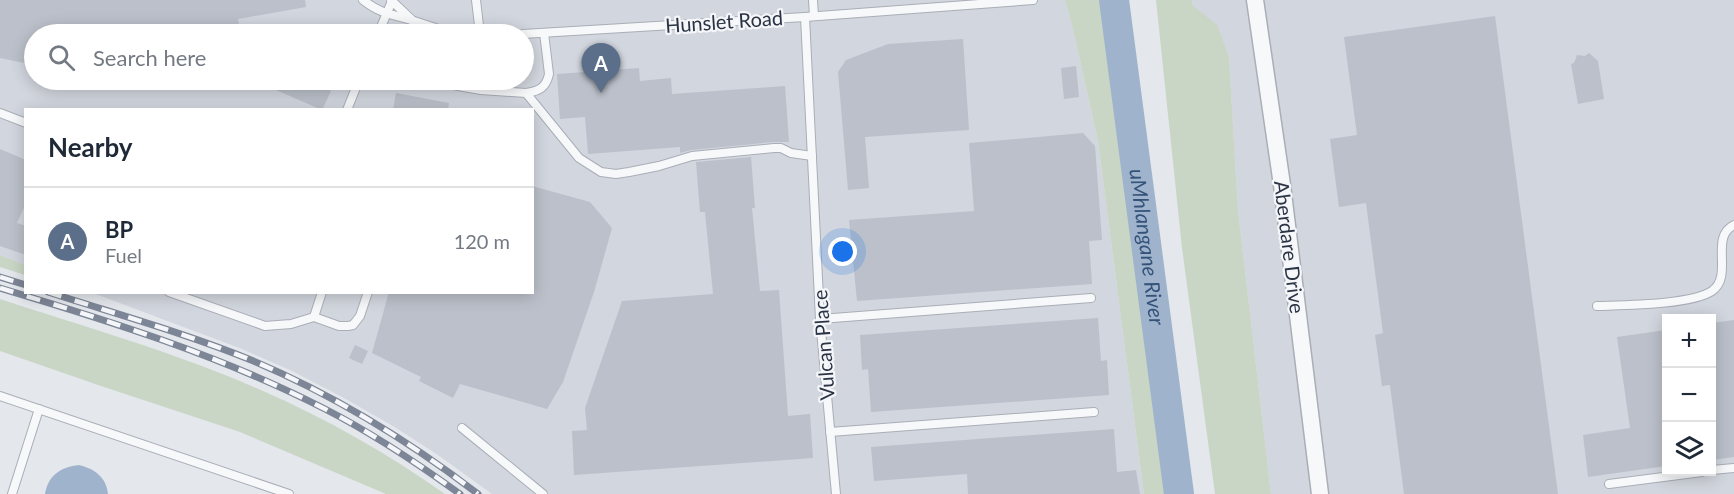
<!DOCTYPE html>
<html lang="en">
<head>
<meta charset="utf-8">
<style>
  :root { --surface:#fff; --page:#f2f2f3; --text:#1f2937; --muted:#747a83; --line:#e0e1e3; --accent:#d1495b }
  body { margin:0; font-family:Lato,sans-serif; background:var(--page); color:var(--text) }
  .controls { position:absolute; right:18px; bottom:18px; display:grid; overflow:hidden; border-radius:0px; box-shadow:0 3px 15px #0003 }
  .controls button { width:54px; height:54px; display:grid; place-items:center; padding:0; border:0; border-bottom:2px solid var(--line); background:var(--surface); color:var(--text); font:30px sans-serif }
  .you { position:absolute; left:843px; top:252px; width:21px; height:21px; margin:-15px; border:4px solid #fff; border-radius:50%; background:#1a73e8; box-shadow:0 0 0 9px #1a73e833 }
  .badge { display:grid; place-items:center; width:39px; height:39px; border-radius:50%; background:var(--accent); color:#fff; font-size:20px; font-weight:700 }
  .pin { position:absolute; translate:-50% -50px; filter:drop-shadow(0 2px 3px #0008) }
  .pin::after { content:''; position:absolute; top:32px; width:21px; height:18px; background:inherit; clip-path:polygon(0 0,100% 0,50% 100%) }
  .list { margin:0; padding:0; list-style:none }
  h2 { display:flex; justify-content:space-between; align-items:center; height:78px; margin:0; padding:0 24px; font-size:26px }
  h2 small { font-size:20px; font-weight:400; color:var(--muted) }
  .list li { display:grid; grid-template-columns:39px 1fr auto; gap:18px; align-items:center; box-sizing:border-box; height:108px; padding:0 24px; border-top:2px solid var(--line) }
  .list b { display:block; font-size:22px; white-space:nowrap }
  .list p { margin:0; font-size:20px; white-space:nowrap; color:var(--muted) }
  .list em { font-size:20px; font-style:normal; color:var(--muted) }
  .icon { flex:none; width:33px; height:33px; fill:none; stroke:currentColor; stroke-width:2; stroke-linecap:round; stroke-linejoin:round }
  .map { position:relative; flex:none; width:1734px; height:494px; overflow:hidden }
  .search { position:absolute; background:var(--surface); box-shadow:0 3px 15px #0003; left:24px; top:24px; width:510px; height:66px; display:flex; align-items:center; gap:15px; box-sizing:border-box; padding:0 21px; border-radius:33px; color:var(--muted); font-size:22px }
  .panel { position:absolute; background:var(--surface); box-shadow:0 3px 15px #0003; left:24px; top:108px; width:510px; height:186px; border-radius:0px }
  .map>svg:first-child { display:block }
  .built { fill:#d2d6de; fill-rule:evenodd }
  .green { fill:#c9d6c5 }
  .water { fill:#9fb4cc }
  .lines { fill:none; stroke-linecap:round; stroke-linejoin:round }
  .river { stroke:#9fb4cc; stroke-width:30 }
  .building { fill:#bbc0ca }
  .lane-casing { stroke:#a9aeb7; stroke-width:10 }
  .street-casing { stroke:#a9aeb7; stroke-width:19 }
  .lane { stroke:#f7f8fa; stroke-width:8 }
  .street { stroke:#f7f8fa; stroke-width:16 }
  .rail-casing { stroke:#7d8696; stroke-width:7 }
  .rail { stroke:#f4f6f9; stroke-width:4.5; stroke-dasharray:14; stroke-linecap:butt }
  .labels { text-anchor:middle; stroke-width:4.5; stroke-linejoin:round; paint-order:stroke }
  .street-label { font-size:20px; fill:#2b3445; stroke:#f4f6f9 }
  .water-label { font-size:21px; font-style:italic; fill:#34527a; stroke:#f4f6f9 }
</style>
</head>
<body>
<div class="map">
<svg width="1734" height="494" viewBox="0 0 1734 494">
  <rect width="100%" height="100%" fill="#e4e7ec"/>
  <g class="built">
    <path d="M0 0H1065L1073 29 1098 141 1144 494H492L438 455 393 426 344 398 294 372 242 349 93 293 532 292V110H26L25 265 0 255ZM34 34H524V80H34Z"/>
    <path d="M1192 0H1734V494H1271L1238 210 1229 57 1191 5ZM1666 318H1712V472H1666Z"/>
  </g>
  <g class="green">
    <path d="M1065 0H1103L1126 191 1169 494H1144L1098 141 1073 29Z"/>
    <path d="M1156 0H1192V5L1217 25 1229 57 1238 210 1271 494H1215L1182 248Z"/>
    <path d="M0 255 25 265V275L0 267Z"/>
    <path d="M0 299C88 328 178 353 263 391 327 419 387 453 445 494H386L240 432 101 386 0 351Z"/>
  </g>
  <path class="water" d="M79 465C95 469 106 477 108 494H45C48 475 61 467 79 465Z"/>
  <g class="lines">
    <path class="river" id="s1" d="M1114 0 1179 494"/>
  </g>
  <g class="building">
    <path d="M0 0H305L306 7 238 19 241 34H34V65L0 58Z"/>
    <path d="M1495 16 1558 494H1404L1390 385 1382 386 1375 335 1383 333 1366 203 1339 207 1330 139 1357 135 1344 37Z"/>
    <path d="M963 39 969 130 865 137 869 188 848 190 838 72 846 60 888 44Z"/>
    <path d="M1589 53 1598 61 1604 99 1578 104 1571 64 1574 63 1577 55 1585 56Z"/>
    <path d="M1076 66 1079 97 1064 99 1061 68Z"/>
    <path d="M639 68 640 81 671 78 672 94 785 86 789 142H773L691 150 680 153V147L588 154 585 117 560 119 557 74Z"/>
    <path d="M253 80H305L331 91 322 110Z"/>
    <path d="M396 93 449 103 448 110H393Z"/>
    <path d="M1083 133 1095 146 1102 240 1089 241 1092 284 857 301 849 220 974 211 969 143Z"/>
    <path d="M0 149 26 160V203L17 223 26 226V255L0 246Z"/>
    <path d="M751 157 755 208H752L760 291 779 290 788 416 810 414 813 458 574 475 572 431 587 430 585 408 622 301 713 294 705 212H700L696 162Z"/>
    <path d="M532 186 590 202 612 228 594 292 563 382 547 409 460 384 453 398 419 381 421 377 372 353 389 292H532Z"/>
    <path d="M1098 318 1101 361 1107 360 1109 395 871 412 868 369 862 370 860 335Z"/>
    <path d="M1734 320V457L1712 460V323Z"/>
    <path d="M1666 330V466L1588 477 1583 435 1630 428 1617 337Z"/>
    <path d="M355 345 368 351 362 364 349 358Z"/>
    <path d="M1114 429 1117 472 1136 470 1140 494H968L967 474 874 481 871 447Z"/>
  </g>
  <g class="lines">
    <g class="lane-casing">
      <g id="lane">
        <path d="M363 0C381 14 391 14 411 20 428 25 443 32 461 34"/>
        <path d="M391 0 412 20"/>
        <path d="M476 0 480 34"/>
        <path d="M813 0 814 16"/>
        <path d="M805 17 820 319 836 494"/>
        <path d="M378 34 392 1"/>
        <path d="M523 34 805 17 1033 0"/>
        <path d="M337 80 356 87"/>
        <path d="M427 80 464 87"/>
        <path d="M464 80V87L481 90 526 93 579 158 601 172 616 174 629 172 659 166 692 156 774 148H781L791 153 812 156"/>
        <path d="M526 93C539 91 546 88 549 74L544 33"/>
        <path d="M347 110 359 80"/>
        <path d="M0 113 26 123"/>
        <path d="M169 292 265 326 291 324 314 317 339 326H348L353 325 360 316 368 292"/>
        <path d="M1597 306C1624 305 1691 305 1712 291 1734 276 1709 237 1734 225"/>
        <path d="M314 317 322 292"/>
        <path d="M820 319 1091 298"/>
        <path d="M0 396 289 494"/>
        <path d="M462 428 543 494"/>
        <path d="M830 432 1094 412"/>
        <path d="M1712 470 1734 468"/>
        <path d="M1609 484 1702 472"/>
        <path d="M12 494 39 409"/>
      </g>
    </g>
    <g class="street-casing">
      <path id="street" d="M1255 0 1282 185 1320 494"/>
    </g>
    <use href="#lane" class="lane"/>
    <use href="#street" class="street"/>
    <g class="rail-casing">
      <g id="rail">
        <path d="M0 277 26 285"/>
        <path d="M0 288C110 321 222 356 325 409 372 433 417 463 460 494"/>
        <path d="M48 292C116 314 185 333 251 360 332 394 409 441 478 494"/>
      </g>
    </g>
    <use href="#rail" class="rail"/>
  </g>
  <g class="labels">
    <g class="street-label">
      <text transform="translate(724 22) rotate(-4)" y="7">Hunslet Road</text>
      <text transform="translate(1289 247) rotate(83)" y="7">Aberdare Drive</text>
      <text transform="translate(824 345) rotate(-94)" y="7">Vulcan Place</text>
    </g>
    <g class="water-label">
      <text dy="7" stroke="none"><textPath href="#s1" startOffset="249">uMhlangane River</textPath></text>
    </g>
  </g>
</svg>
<div class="controls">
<button>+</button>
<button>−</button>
<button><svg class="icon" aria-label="layers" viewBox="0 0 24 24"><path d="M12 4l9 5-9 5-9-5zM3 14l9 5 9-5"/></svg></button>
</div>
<div class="you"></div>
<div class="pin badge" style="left:601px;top:93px;background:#5c6f8a">A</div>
<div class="search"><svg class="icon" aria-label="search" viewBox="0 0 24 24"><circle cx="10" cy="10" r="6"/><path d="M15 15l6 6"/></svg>Search here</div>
<section class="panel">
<h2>Nearby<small></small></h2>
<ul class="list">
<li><span class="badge" style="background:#5c6f8a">A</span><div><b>BP</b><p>Fuel</p></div><em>120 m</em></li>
</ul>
</section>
</div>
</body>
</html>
